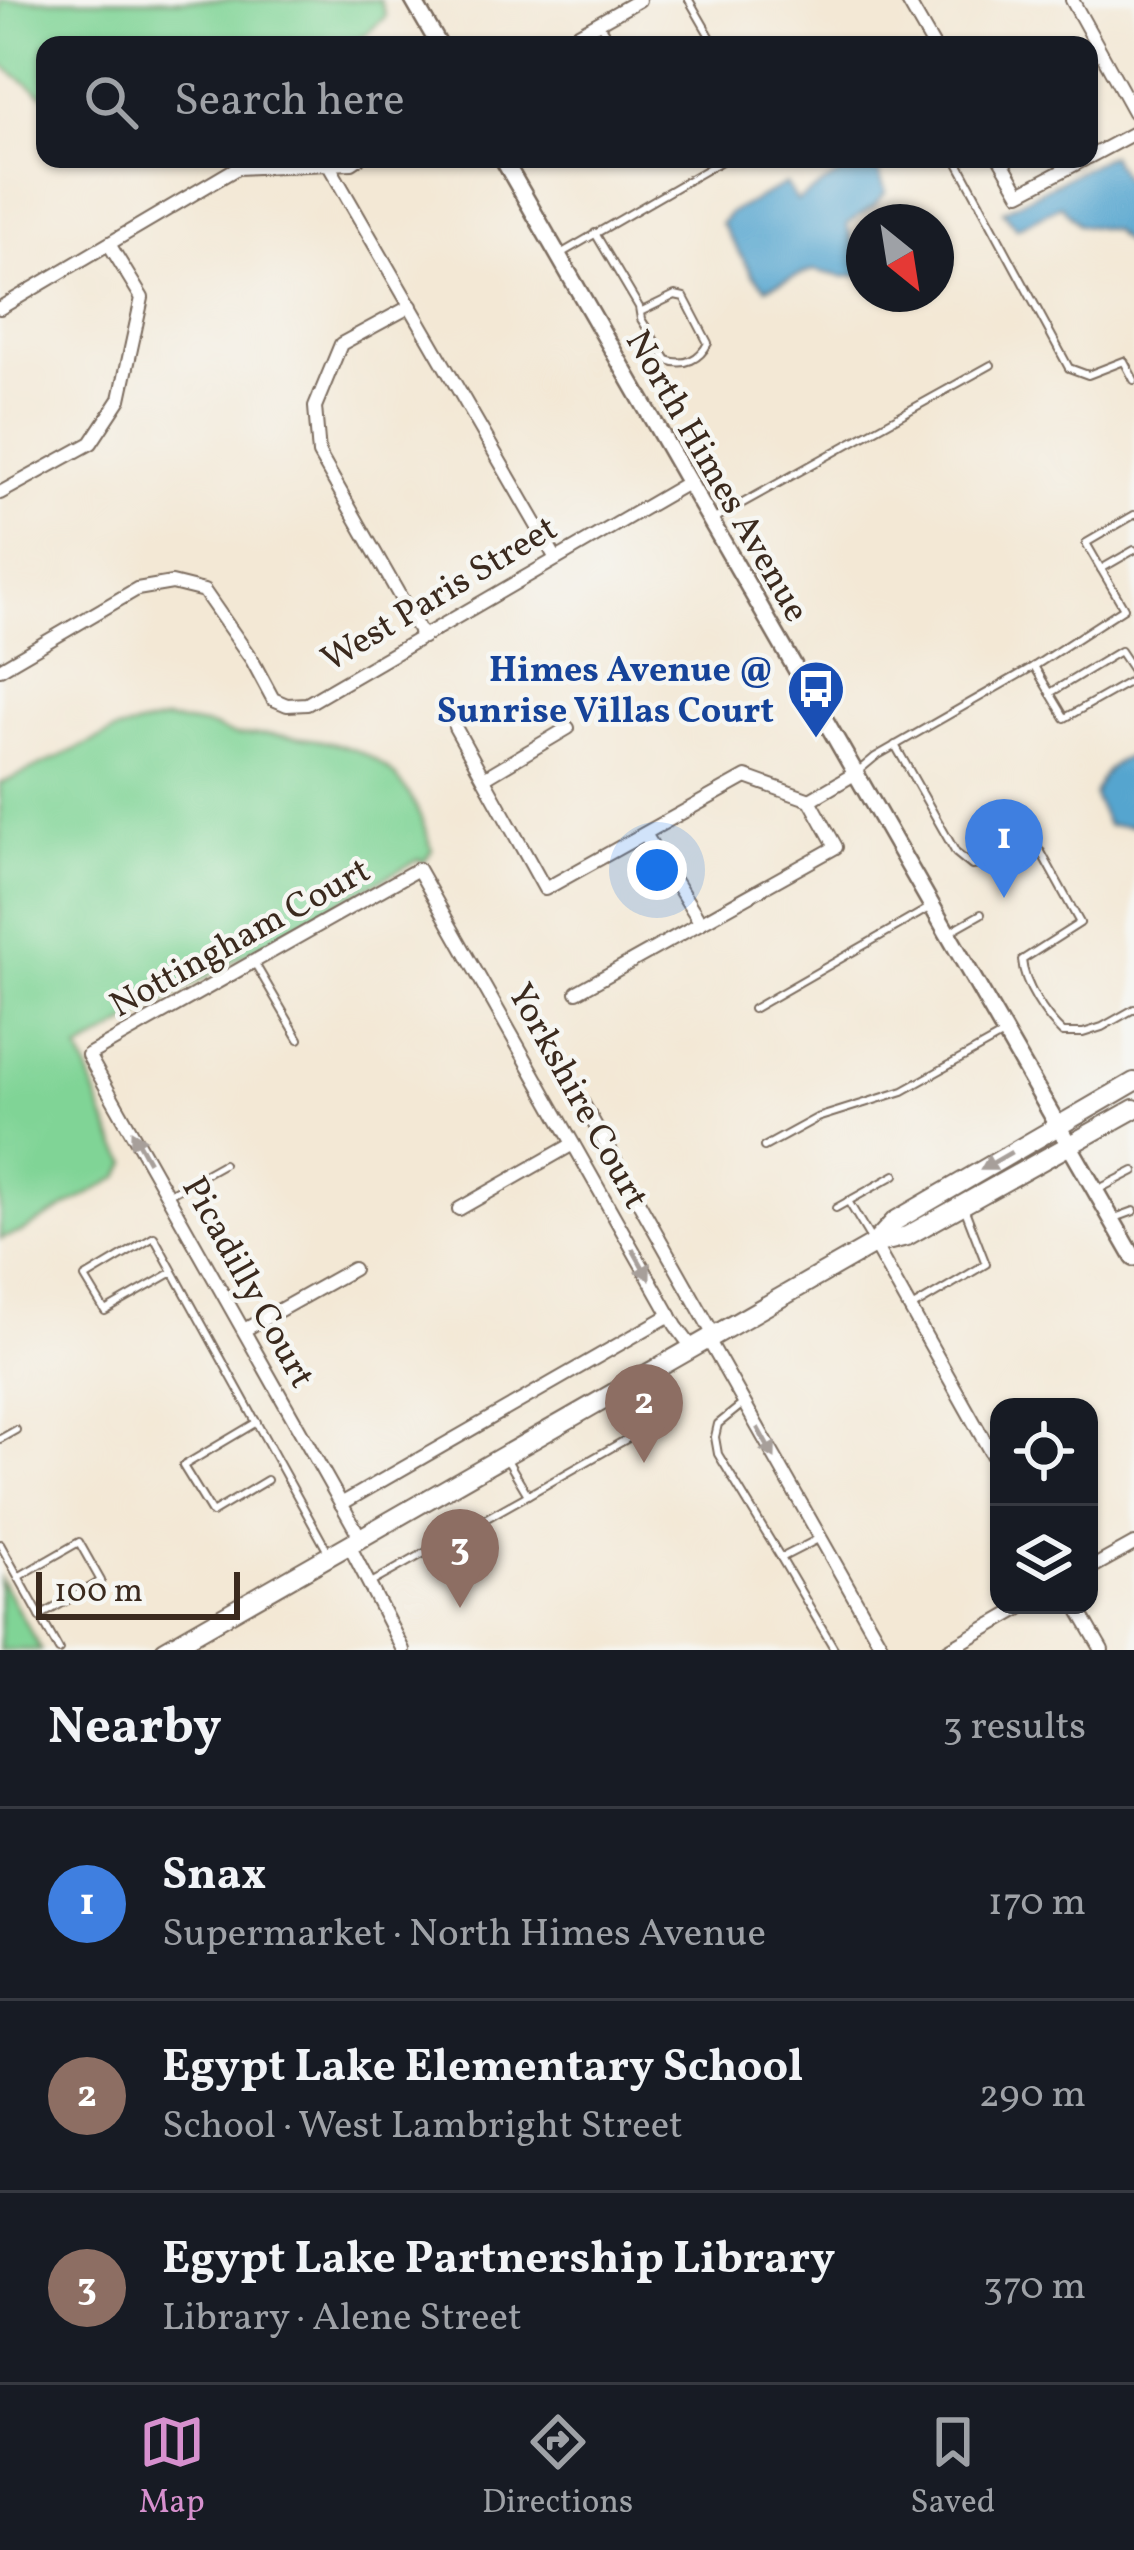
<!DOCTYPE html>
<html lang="en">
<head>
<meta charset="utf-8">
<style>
  :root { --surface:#171b24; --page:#20242c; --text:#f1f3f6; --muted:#9ea1a6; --line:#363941; --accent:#d690ce }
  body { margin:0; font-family:Vollkorn,serif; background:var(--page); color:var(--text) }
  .controls { position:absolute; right:36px; bottom:36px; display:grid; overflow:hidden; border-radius:24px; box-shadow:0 3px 9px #0004 }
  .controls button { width:108px; height:108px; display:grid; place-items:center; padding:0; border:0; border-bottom:3px solid var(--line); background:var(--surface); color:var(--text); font:60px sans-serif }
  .compass { position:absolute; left:846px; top:204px; width:108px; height:108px; border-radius:50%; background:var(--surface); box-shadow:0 3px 9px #0004; rotate:150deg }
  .scale { position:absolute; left:36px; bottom:30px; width:204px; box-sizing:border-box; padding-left:12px; border:6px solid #3b2a1e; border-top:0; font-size:33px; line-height:42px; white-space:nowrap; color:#3b2a1e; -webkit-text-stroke:9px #f6f6f2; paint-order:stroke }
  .you { position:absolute; left:657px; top:870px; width:42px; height:42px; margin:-30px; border:9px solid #fff; border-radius:50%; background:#1a73e8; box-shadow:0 0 0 18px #1a73e833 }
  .badge { display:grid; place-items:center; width:78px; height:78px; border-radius:50%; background:var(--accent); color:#fff; font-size:39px; font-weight:700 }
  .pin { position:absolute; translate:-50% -99px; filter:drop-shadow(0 3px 6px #0008) }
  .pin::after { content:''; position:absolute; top:63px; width:42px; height:36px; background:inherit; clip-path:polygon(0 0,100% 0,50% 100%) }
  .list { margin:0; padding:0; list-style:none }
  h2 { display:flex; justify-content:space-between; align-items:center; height:156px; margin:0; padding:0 48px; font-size:51px }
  h2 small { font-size:39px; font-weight:400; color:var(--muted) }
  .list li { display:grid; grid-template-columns:78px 1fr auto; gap:36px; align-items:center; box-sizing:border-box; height:192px; padding:0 48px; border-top:3px solid var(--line) }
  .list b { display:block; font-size:45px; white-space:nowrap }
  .list p { margin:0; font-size:39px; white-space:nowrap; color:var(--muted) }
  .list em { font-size:39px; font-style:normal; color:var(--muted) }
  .icon { flex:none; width:66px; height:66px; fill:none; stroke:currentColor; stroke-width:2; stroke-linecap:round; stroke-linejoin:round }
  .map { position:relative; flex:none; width:1134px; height:1650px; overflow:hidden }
  .search { position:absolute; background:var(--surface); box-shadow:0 3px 9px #0004; left:36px; right:36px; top:36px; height:132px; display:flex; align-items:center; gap:30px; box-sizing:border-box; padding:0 42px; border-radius:24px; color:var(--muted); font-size:45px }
  .sheet { height:732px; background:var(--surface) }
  nav { display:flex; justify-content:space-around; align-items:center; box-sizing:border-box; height:168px; border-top:3px solid var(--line); background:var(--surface); font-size:33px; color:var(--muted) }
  nav a { display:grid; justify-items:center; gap:6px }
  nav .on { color:var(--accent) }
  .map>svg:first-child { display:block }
  .green { fill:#80d496; stroke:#5e7f5a; stroke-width:3 }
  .water { fill:#55a5cf; stroke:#486876; stroke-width:3 }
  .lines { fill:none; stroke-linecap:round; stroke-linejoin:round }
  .service-casing { stroke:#7b6c5e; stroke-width:10 }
  .minor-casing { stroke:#7b6c5e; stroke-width:16 }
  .tertiary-casing { stroke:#7b6c5e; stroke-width:20 }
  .secondary-casing { stroke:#7b6c5e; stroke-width:22 }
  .service { stroke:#fff; stroke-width:6 }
  .minor { stroke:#fff; stroke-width:12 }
  .tertiary { stroke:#fff; stroke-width:15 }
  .secondary { stroke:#fff; stroke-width:18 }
  .oneway { fill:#a79f9a }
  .labels { text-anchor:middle; stroke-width:9; stroke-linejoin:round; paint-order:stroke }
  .street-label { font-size:36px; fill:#3b2a1e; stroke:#f6f6f2 }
  .transit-label { font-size:36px; font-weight:bold; fill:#164399; stroke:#f6f6f2; text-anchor:end }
</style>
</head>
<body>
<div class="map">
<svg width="1134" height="1650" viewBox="0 0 1134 1650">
  <rect width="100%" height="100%" fill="#f6f6f2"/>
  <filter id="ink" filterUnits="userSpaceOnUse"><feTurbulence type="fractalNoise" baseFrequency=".00833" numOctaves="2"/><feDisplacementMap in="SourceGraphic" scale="24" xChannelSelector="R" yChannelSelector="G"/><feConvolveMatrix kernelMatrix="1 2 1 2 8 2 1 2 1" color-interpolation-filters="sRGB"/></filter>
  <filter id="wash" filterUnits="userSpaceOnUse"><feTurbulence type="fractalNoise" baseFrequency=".004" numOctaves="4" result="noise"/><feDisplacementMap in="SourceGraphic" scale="48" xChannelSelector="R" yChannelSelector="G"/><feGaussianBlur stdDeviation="2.7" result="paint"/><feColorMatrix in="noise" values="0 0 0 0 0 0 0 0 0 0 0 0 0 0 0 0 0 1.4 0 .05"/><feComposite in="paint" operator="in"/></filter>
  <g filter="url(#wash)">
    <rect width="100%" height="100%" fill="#f3e8d5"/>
    <g class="green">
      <path d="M0 0H380L386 16 364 36 344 45H45V96L0 64Z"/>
      <path d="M164 720C179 722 196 723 210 726 220 729 228 734 237 735 249 736 262 733 274 735 364 743 406 758 432 850L423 863 420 859 290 928 79 1051C97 1088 103 1129 128 1163L119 1177 21 1232 0 1239V784L114 732Z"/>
      <path d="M0 1579 41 1650H0Z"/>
    </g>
    <g class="water">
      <path d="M1110 155 1134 195V252L1112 230 1079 225 1061 205 1017 228 1003 211Z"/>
      <path d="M878 170 886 192 874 206 847 224C851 244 864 256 864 275L843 277 813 270 766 288 753 275 721 223 730 213 786 184 797 201 840 174Z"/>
      <path d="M1134 755V826L1107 825 1094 796C1100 775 1111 761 1134 755Z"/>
    </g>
  </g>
  <g filter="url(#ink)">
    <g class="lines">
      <g class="service-casing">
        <g id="service">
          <path d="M689 0 715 45"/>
          <path d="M599 23 613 45"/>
          <path d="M956 159 1069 368 1088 375 1124 361 1134 380"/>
          <path d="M595 233 639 307 641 319 667 360C685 367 700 359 708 343L684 297 675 295 640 312"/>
          <path d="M562 253 725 159"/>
          <path d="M714 519 991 365"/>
          <path d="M1101 569 1086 543 1134 515"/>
          <path d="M1034 666 1065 718 1134 679"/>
          <path d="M1050 693 1120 651 1134 672"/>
          <path d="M895 745 956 853 972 866 990 864 1026 840 1041 852 1080 923 1022 960C1024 985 1045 1016 1063 1033H1083L1102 1027 1134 1009"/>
          <path d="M856 773 875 757 1036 665 1124 608 1101 569 1134 550"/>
          <path d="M951 931 981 914"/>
          <path d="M254 962 299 1039"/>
          <path d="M753 1009 929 908"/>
          <path d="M764 1147 817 1118 903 1091 1003 1035"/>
          <path d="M1099 1189 1134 1171"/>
          <path d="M169 1194 223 1164"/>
          <path d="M848 1201 872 1241"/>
          <path d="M836 1208 895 1175"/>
          <path d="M1115 1218 1134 1211"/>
          <path d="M173 1272 105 1311 85 1278 154 1237 328 1552"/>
          <path d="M913 1307 986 1264 965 1210"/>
          <path d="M744 1403 718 1424 715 1437 718 1454 781 1558 820 1538"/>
          <path d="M257 1422 183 1466 212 1513 267 1480"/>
          <path d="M0 1439 16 1430"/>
          <path d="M528 1495 641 1431 643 1418 626 1389"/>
          <path d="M0 1544 59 1650"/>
          <path d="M781 1558 835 1650"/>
          <path d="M18 1577 79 1542 101 1581 40 1616"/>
          <path d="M369 1584 528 1495 506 1458"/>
        </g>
      </g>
      <g class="minor-casing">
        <g id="minor">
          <path d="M907 0 933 45"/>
          <path d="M1072 0 1134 112"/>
          <path d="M559 45 639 0"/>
          <path d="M1089 157 1134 133"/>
          <path d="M1000 159 1020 193 1085 159"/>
          <path d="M328 164 555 557"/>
          <path d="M411 306 341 344 315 407 319 454 423 637"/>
          <path d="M0 308 237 168 352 163 358 159"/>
          <path d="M0 493 91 443 120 399 142 298 109 244"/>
          <path d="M0 669 137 589 172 583 204 591 252 660 273 699 287 705 307 704 689 482"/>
          <path d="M455 727 545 889 746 777 810 800 836 847 577 992"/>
          <path d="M484 778 568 728"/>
          <path d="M810 800 856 773"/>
          <path d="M645 834 701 923"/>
          <path d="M559 1061 711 1330 709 1341 884 1650"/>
          <path d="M459 1209 573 1144"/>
          <path d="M874 1244 999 1467"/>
          <path d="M244 1330 353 1269"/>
          <path d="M341 1504 670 1315"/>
          <path d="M360 1537 88 1055 418 869 676 1326 693 1349"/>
          <path d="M349 1545 403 1650"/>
          <path d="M1089 1569 1134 1544"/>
          <path d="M1076 1605 1102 1650"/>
          <path d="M948 1650 1026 1605"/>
        </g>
      </g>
      <g class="tertiary-casing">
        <g id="tertiary">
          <path d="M413 0 439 45"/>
          <path d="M503 159 1134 1258"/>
        </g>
      </g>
      <g class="secondary-casing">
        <g id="secondary">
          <path d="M874 1244 895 1221 1134 1082"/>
          <path d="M165 1650 874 1244 907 1236 1134 1109"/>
        </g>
      </g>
      <use href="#service" class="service"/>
      <use href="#minor" class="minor"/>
      <use href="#tertiary" class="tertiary"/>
      <use href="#secondary" class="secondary"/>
    </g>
    <defs><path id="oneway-solid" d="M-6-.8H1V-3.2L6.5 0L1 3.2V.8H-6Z" transform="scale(3)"/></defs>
    <g class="oneway">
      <use href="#oneway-solid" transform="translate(140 1146) rotate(-119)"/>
      <use href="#oneway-solid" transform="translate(996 1161) rotate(150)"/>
      <use href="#oneway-solid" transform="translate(641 1264) rotate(61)"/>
      <use href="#oneway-solid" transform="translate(766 1443) rotate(61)"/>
    </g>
  </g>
  <defs>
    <g id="bus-pin" transform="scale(3)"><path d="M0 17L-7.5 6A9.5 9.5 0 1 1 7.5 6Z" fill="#1a4fb4" stroke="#f6f6f2"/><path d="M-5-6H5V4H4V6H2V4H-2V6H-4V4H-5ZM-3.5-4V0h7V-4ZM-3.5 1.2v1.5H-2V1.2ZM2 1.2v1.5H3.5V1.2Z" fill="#fff"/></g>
  </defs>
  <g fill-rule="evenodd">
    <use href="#bus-pin" x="816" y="689"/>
  </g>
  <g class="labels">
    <g class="street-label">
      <text transform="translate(719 475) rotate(60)" y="13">North Himes Avenue</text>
      <text transform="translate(438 592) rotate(-31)" y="13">West Paris Street</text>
      <text transform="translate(239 936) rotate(-29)" y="13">Nottingham Court</text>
      <text transform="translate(580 1095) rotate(61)" y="13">Yorkshire Court</text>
      <text transform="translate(250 1281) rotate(61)" y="13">Picadilly Court</text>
    </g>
    <g class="transit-label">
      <text x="774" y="681">Himes Avenue @<tspan x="774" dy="41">Sunrise Villas Court</tspan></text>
    </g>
  </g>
</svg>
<div class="controls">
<button><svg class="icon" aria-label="locate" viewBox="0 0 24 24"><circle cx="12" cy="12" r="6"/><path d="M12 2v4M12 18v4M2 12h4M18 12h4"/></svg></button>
<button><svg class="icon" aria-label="layers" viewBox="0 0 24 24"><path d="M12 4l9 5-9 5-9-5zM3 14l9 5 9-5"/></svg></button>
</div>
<svg class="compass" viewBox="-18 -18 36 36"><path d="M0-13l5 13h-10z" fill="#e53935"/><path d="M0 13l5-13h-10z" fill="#9ea1a6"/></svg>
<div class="scale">100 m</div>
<div class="you"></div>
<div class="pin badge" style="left:1004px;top:898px;background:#3f7fe0">1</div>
<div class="pin badge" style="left:644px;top:1463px;background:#8d6e63">2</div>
<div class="pin badge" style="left:460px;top:1608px;background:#8d6e63">3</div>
<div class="search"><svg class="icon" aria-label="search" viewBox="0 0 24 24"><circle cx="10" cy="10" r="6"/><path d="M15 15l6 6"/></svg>Search here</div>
</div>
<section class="sheet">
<h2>Nearby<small>3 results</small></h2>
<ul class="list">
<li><span class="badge" style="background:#3f7fe0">1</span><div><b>Snax</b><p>Supermarket · North Himes Avenue</p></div><em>170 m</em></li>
<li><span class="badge" style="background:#8d6e63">2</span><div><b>Egypt Lake Elementary School</b><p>School · West Lambright Street</p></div><em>290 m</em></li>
<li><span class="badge" style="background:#8d6e63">3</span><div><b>Egypt Lake Partnership Library</b><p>Library · Alene Street</p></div><em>370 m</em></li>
</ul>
</section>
<nav>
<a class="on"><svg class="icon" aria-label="map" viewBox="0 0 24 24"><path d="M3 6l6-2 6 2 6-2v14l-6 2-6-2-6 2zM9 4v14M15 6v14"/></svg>Map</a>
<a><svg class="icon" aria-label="directions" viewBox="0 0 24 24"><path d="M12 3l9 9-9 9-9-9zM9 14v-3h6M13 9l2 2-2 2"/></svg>Directions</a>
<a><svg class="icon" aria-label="saved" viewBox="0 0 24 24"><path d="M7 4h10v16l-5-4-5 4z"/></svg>Saved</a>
</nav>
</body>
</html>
